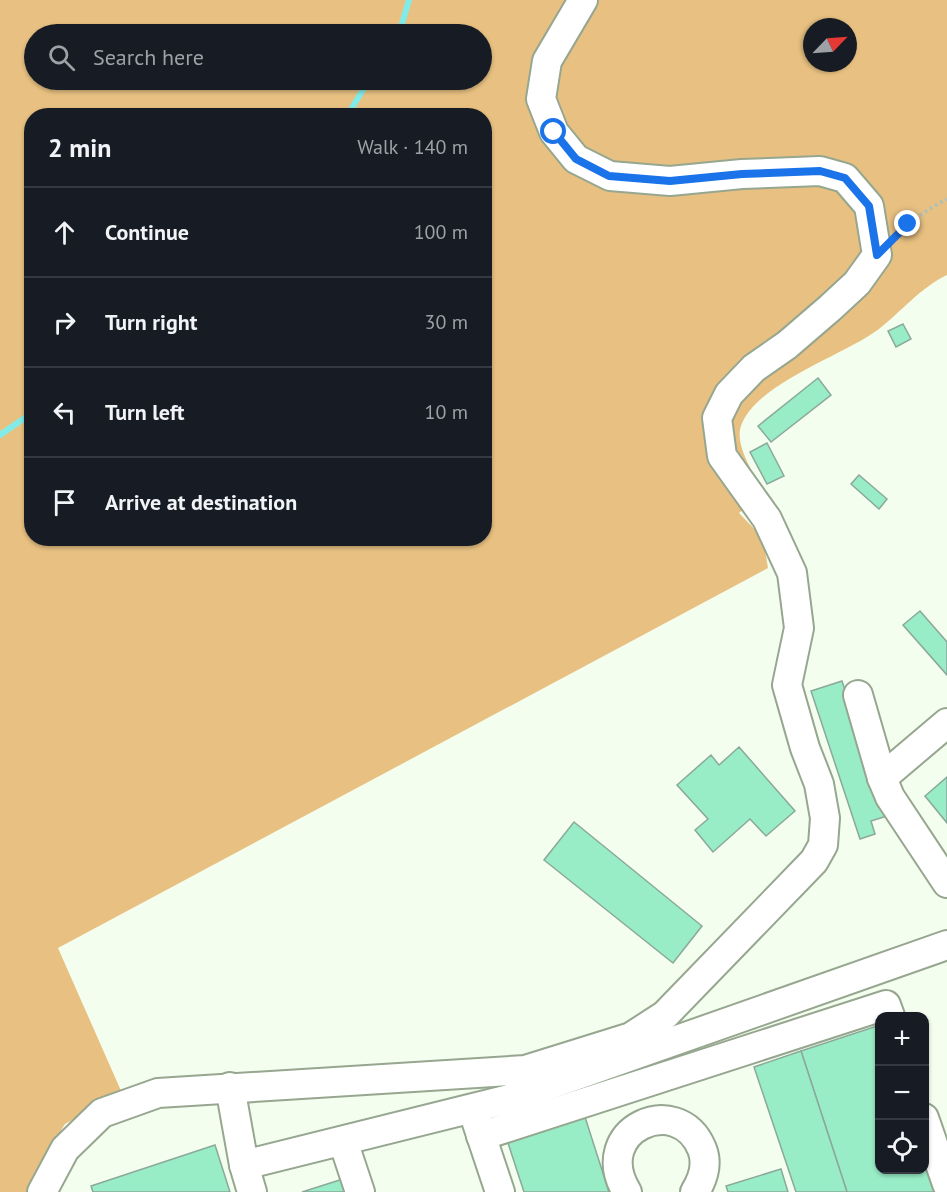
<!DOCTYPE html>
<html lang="en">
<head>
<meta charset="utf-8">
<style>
  :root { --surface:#171b24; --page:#242831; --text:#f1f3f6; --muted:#9ea1a6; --line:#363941 }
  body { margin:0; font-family:"PT Sans",sans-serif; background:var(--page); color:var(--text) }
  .controls { position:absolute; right:18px; bottom:18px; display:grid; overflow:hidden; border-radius:12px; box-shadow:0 2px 4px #0004 }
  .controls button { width:54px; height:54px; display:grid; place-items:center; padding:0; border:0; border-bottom:2px solid var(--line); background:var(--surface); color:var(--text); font:30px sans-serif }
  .compass { position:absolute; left:803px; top:18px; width:54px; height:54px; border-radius:50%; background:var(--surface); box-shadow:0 2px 4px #0004; rotate:65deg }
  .stop { position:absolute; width:18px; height:18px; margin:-14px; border:4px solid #1a73e8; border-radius:50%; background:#fff }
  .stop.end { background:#1a73e8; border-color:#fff; box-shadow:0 2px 6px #0008 }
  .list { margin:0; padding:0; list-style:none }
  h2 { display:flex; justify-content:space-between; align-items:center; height:78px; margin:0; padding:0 24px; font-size:26px }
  h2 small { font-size:20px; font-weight:400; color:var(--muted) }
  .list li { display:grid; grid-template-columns:39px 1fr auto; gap:18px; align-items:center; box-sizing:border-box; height:90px; padding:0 24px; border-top:2px solid var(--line) }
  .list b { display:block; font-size:22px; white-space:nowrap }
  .list em { font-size:20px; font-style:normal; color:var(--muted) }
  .icon { flex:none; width:33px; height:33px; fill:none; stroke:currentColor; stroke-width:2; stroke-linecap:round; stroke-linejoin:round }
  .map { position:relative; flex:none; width:947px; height:1192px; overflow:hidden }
  .search { position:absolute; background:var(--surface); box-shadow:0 2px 4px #0004; left:24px; top:24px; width:468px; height:66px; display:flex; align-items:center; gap:15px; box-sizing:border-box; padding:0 21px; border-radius:33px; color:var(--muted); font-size:22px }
  .panel { position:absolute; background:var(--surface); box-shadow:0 2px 4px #0004; left:24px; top:108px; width:468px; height:438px; border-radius:24px }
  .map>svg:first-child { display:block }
  .green { fill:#e8c182; fill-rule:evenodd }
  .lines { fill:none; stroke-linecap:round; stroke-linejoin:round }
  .stream { stroke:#82ebe8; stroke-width:6 }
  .building { fill:#98edc7; stroke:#8ba89a; stroke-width:1.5 }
  .minor-casing { stroke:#96a68f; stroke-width:32 }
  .path { stroke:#b6bfb1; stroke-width:4; stroke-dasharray:3 3; stroke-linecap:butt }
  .minor { stroke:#fff; stroke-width:28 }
  .route { stroke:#1a73e8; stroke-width:8 }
</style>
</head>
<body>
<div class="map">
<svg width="947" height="1192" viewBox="0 0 947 1192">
  <rect width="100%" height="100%" fill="#f4feef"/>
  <path class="green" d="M0 0H947V275C920 288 902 311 879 329 843 356 756 383 741 426 734 446 756 477 764 494L739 513 763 538 768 568 58 948 122 1093 65 1124 32 1177 28 1192H0ZM812 27H848V63H812ZM34 34H482V80H34ZM32 116H484V538H32Z"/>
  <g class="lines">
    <g class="stream">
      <path d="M396 34 401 27 409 0"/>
      <path d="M347 116 369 80"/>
      <path d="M0 435 32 413"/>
    </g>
  </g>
  <g class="building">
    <path d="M903 324 911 339 896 347 888 331Z"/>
    <path d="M818 378 831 395 771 442 758 426Z"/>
    <path d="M767 443 784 476 767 484 750 452Z"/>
    <path d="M859 475 887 499 879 509 851 484Z"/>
    <path d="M920 611 947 642V675L903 625Z"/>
    <path d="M842 681 887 816 871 821 875 834 860 839 811 691Z"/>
    <path d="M739 747 795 811 766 836 750 819 713 852 695 830 708 819 677 785 711 755 719 765Z"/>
    <path d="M947 777V823L925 796Z"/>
    <path d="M574 822 702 926 673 963 544 860Z"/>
    <path d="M880 1025V1170H924V1152L938 1192H847L801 1051Z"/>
    <path d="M801 1051 847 1192H796L754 1067Z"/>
    <path d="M585 1117 609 1192H524L508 1143Z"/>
    <path d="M215 1145 230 1192H93L91 1186Z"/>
    <path d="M781 1169 788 1192H728L726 1186Z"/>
    <path d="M343 1179 347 1192H302Z"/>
  </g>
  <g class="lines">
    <g class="minor-casing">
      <g id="minor">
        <path d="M858 695 882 778 890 797 947 883"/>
        <path d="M882 778 947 723"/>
        <path d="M230 1087 244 1165 509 1099 947 945"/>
        <path d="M924 1118 947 1184"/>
        <path d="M476 1120 500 1192"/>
        <path d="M481 1136 886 1005 890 1016"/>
        <path d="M343 1141 360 1192"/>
        <path d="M244 1165 252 1192"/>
        <path d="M42 1192 65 1149 102 1113 158 1093 525 1070 631 1037 665 1015 814 861 823 845 825 818 819 784 805 748 787 685 799 628 792 573 767 519 722 456 717 418 729 394 754 368 787 345 830 308 857 283 877 255 869 206 845 178 820 171 742 174 670 181 610 176 576 159 554 132 541 99 547 61 583 0"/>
        <path d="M627 1192C589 1130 678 1090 702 1149 708 1164 703 1179 695 1192"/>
      </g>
    </g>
    <path class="path" d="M897 235C912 220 928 209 947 199"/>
    <use href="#minor" class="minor"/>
  </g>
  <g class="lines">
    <path class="route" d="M554 132 576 159 609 176 670 181 742 174 820 171 845 178 869 206 877 255 908 224"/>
  </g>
</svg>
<div class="controls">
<button>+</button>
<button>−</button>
<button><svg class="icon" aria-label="locate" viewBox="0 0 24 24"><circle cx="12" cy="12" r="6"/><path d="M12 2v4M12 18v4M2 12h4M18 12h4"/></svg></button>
</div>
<svg class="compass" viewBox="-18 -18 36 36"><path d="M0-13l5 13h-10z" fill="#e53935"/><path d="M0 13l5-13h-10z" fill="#9ea1a6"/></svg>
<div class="stop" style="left:554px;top:132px"></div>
<div class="stop end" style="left:908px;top:224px"></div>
<div class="search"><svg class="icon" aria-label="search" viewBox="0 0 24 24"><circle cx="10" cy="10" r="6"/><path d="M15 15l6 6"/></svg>Search here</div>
<section class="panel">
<h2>2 min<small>Walk · 140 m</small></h2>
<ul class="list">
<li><svg class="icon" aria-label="ahead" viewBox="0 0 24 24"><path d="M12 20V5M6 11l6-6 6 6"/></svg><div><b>Continue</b></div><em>100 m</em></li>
<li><svg class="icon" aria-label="right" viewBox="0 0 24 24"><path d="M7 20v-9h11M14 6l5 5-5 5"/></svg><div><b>Turn right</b></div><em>30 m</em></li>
<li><svg class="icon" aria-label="left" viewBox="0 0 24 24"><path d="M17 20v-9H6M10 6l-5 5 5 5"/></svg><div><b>Turn left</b></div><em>10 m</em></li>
<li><svg class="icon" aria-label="arrive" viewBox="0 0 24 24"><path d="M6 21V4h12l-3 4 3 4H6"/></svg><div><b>Arrive at destination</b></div></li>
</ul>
</section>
</div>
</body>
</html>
